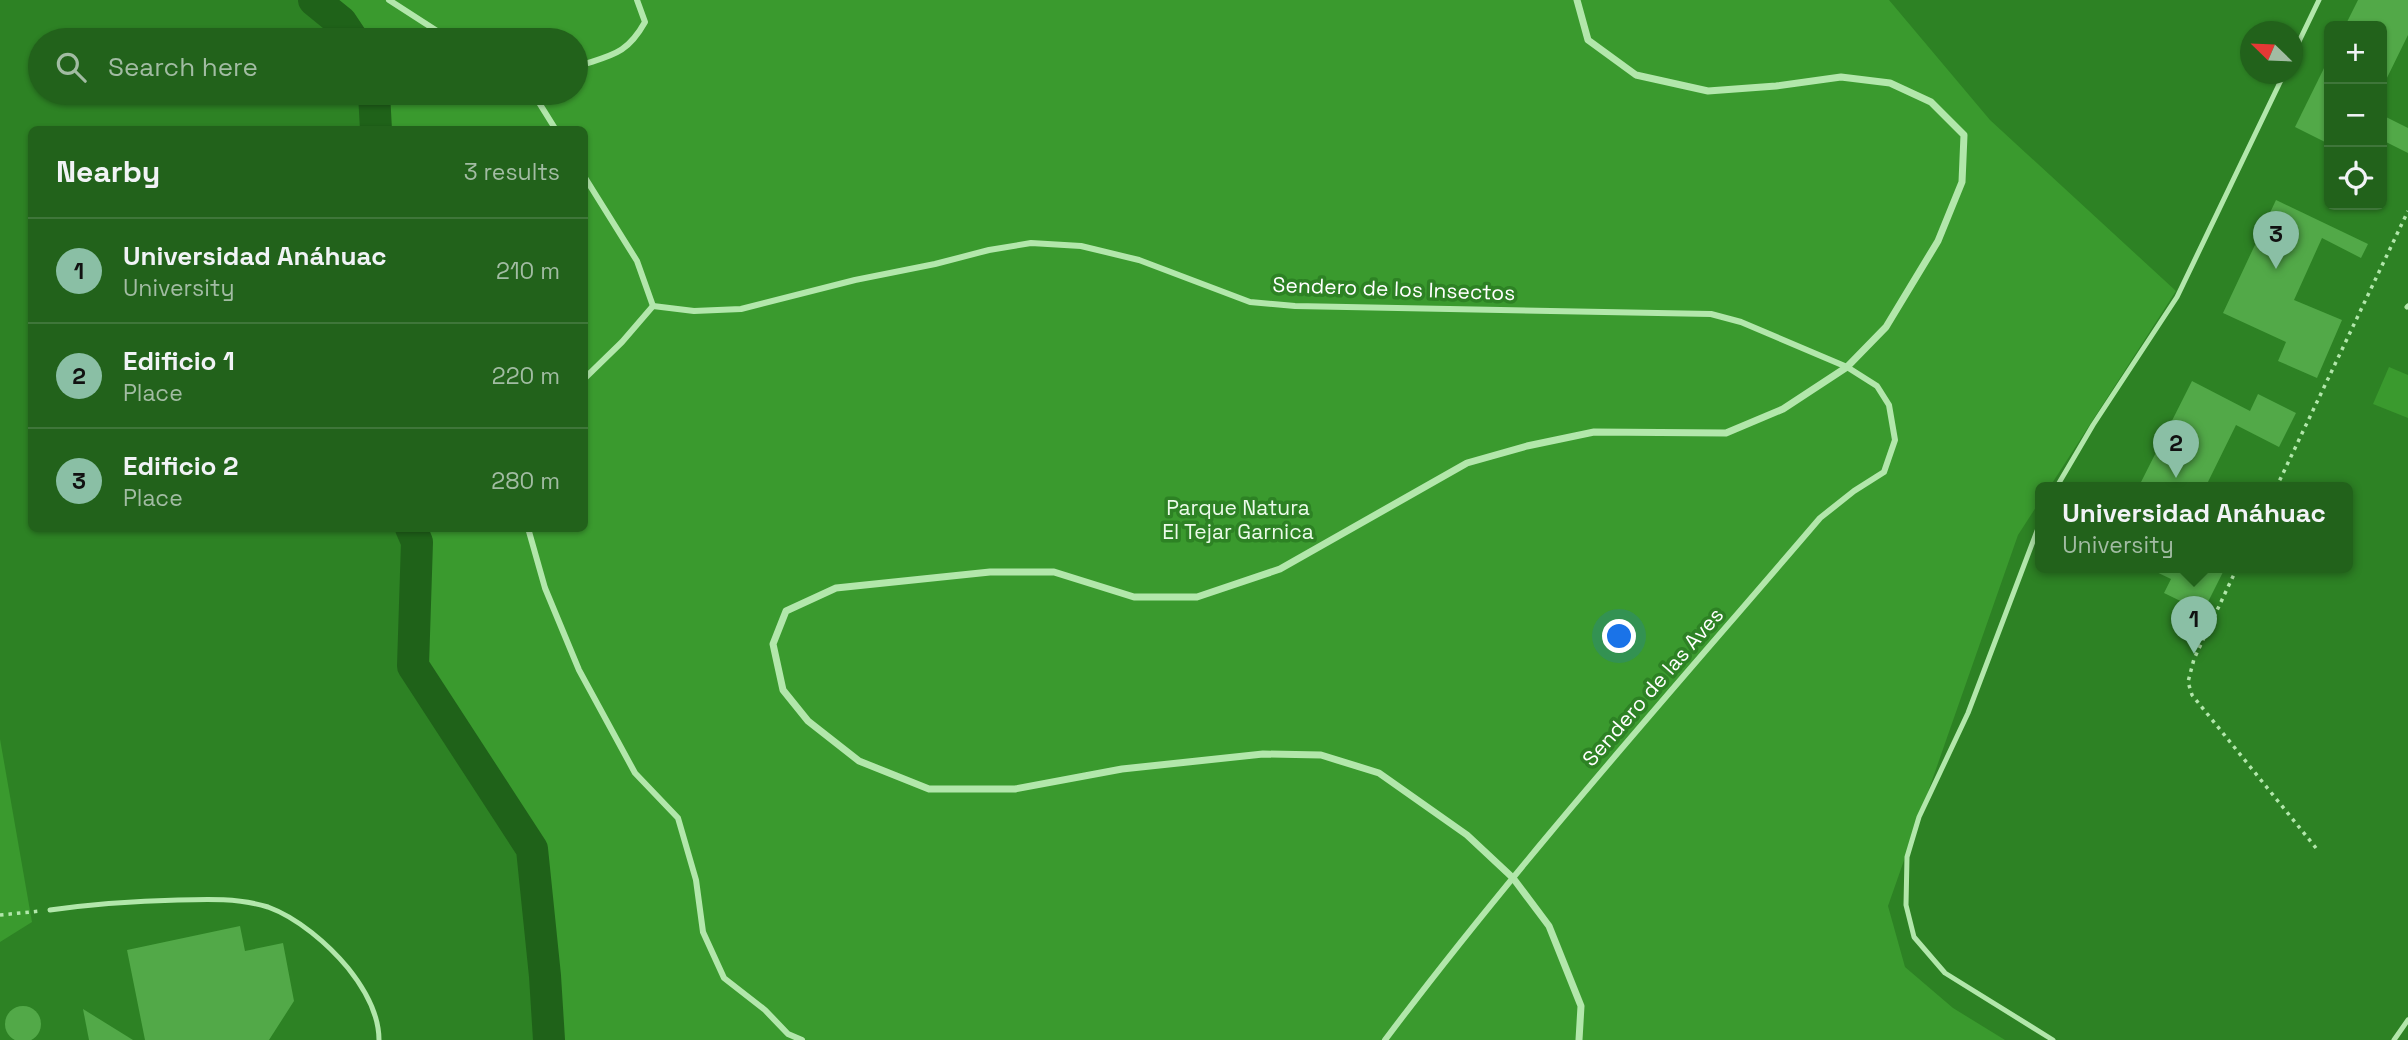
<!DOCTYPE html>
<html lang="en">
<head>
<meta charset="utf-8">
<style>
  :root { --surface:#22621b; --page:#2e6b28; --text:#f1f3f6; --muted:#a2bca3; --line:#3f763a; --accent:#8abfa5 }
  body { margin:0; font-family:"Space Grotesk",sans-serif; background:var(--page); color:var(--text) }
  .controls { position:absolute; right:21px; top:21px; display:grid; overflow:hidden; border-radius:10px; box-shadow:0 2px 5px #0004 }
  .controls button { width:63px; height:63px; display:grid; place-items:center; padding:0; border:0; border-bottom:2px solid var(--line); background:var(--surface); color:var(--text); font:35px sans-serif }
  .compass { position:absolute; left:2240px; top:21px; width:63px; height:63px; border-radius:50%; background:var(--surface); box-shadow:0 2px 5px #0004; rotate:293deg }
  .you { position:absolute; left:1620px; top:637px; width:24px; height:24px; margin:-18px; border:5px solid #fff; border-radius:50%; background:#1a73e8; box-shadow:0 0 0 10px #1a73e833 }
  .badge { display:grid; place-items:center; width:46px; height:46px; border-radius:50%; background:var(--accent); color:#111; font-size:23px; font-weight:700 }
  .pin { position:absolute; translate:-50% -58px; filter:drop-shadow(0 2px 4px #0008) }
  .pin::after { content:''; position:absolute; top:37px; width:24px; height:21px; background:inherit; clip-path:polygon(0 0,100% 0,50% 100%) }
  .popup { position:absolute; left:2035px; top:482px; width:318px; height:91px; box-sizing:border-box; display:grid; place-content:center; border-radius:10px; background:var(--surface); filter:drop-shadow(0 2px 5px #0005); font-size:23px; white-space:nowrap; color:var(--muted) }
  .popup b { font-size:26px; color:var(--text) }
  .popup::after { content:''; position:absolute; left:50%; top:100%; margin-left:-14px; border:14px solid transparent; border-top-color:var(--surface) }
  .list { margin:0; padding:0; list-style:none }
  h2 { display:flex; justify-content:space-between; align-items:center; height:91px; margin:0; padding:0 28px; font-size:30px }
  h2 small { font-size:23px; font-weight:400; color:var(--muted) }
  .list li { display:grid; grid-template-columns:46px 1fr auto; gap:21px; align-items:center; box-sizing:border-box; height:105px; padding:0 28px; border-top:2px solid var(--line) }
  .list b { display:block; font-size:26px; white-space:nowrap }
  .list p { margin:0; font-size:23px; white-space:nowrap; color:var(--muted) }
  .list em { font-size:23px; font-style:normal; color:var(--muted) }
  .icon { flex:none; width:38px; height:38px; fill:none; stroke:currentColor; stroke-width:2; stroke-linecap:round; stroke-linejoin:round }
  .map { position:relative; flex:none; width:2408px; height:1040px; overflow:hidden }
  .search { position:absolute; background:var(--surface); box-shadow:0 2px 5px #0004; left:28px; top:28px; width:560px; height:77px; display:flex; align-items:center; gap:18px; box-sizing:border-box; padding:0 24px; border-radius:38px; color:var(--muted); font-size:26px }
  .panel { position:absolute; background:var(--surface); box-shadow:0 2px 5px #0004; left:28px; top:126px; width:560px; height:406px; border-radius:10px }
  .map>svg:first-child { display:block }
  .green { fill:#3a9a2e }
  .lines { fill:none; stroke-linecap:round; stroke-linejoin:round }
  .river { stroke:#1f6219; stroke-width:32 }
  .building { fill:#52a948 }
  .path { stroke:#b2e7ab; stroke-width:3.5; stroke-dasharray:3.5 5; stroke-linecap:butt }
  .service { stroke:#b2e7ab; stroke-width:5 }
  .pedestrian { stroke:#b2e7ab; stroke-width:6 }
  .minor { stroke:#b2e7ab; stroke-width:7 }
  .labels { text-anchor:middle; stroke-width:7; stroke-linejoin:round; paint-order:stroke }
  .street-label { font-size:21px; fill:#fff; stroke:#2d8224 }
  .park-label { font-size:21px; fill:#ebfbe9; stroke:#2d8224 }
</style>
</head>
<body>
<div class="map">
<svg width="2408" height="1040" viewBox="0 0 2408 1040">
  <rect width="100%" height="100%" fill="#2d8224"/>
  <g class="green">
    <path d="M300 0H1889L1990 120 2176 291 2049 488H2040V501L2018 535 1888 906 1905 967 1953 1008 2005 1040H552L531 982 537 858 509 806 444 743 436 694 406 657 403 592 411 529 584 528V130L371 129V93H576V40H357L342 20Z"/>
    <path d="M2389 367 2408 375V418L2373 404Z"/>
    <path d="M0 739 32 922 0 942Z"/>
  </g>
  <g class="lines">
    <g class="river">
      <path d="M314 0 341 22 353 40"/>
      <path d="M374 93 376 130"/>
      <path d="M411 528 417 542 413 666 532 849 545 976 549 1040"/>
    </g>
  </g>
  <g class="building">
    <path d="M2358 0H2408V35L2382 88V26H2345Z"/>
    <path d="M2329 58V144L2295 127Z"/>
    <path d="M2382 115 2408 128V153L2382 140Z"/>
    <path d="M2276 200 2368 244 2361 258 2322 238 2294 300 2342 320 2317 378 2278 361 2286 342 2223 313Z"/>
    <path d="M2192 381 2250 411 2258 394 2296 413 2279 447 2236 425 2205 488H2138Z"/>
    <path d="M2148 568H2225L2203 612 2164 593 2171 579Z"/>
    <path d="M240 926 245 951 283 943 294 1001 269 1040H145L127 950Z"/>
    <circle cx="23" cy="1024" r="18"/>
    <path d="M83 1009 133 1040H89Z"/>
  </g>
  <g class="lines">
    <g class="path">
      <path d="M2276 488 2408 211"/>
      <path d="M2237 568 2194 659 2188 682 2192 695 2316 848"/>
      <path d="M0 915 41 911"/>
    </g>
    <g class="service">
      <path d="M2292 56 2319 0"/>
      <path d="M2407 307 2408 306"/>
      <path d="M2056 488 2093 425 2177 297 2284 74"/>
      <path d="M2040 523 1968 713 1919 817 1907 857 1906 905 1914 937 1945 973 2053 1040"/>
      <path d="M50 910C93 904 135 901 178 900 208 899 239 898 268 907 298 918 328 944 348 968 364 988 379 1013 379 1040"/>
      <path d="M2394 1040 2408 1020"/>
    </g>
    <g class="pedestrian">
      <path d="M389 0 451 40"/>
      <path d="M576 67C610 55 626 56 645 22L637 0"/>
      <path d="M533 93 556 130"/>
      <path d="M584 176 637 261 653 306"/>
      <path d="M653 306 694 311 741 309 855 280 935 264 989 250 1031 243 1081 246 1139 260 1250 302 1295 306 1711 314 1741 322 1847 367 1877 386 1889 405 1895 440 1884 472 1854 491 1820 518C1673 690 1521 859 1385 1040"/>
      <path d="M584 379 622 342 653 306"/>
      <path d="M528 528 545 588 579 670 635 773 678 818 696 880 703 932 724 978 765 1010 788 1034 802 1040"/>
    </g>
    <path class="minor" d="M1577 0 1588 40 1636 75 1708 91 1776 86 1841 77 1890 83 1931 102 1964 135 1962 182 1938 241 1886 327 1847 367 1783 409 1726 433 1594 432 1527 446 1467 463 1280 569 1197 597H1134L1054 572H990L836 588 786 611 773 644 783 690 808 721 859 761 929 789H1015L1122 769 1263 754 1321 755 1379 773 1467 835 1513 878 1549 926 1581 1006 1579 1040"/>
  </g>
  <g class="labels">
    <g class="street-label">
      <text transform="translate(1394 289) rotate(2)" y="7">Sendero de los Insectos</text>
      <text transform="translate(1653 687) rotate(-49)" y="7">Sendero de las Aves</text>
    </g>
    <g class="park-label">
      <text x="1238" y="515">Parque Natura<tspan x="1238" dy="24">El Tejar Garnica</tspan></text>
    </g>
  </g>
</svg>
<div class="controls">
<button>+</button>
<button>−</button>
<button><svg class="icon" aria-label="locate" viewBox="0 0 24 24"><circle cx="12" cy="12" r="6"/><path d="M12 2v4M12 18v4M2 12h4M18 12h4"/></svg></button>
</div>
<svg class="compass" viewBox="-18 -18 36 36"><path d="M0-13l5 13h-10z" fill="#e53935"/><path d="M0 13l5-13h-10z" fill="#a2bca3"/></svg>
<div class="you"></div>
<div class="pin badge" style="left:2194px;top:654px">1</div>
<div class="popup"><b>Universidad Anáhuac</b>University</div>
<div class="pin badge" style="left:2176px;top:478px">2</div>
<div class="pin badge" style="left:2276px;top:269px">3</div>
<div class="search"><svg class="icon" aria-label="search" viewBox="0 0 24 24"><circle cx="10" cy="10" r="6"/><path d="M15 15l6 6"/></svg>Search here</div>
<section class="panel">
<h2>Nearby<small>3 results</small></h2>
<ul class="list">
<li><span class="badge">1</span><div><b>Universidad Anáhuac</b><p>University</p></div><em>210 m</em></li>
<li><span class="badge">2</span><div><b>Edificio 1</b><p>Place</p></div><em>220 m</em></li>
<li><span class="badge">3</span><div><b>Edificio 2</b><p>Place</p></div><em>280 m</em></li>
</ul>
</section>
</div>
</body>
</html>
